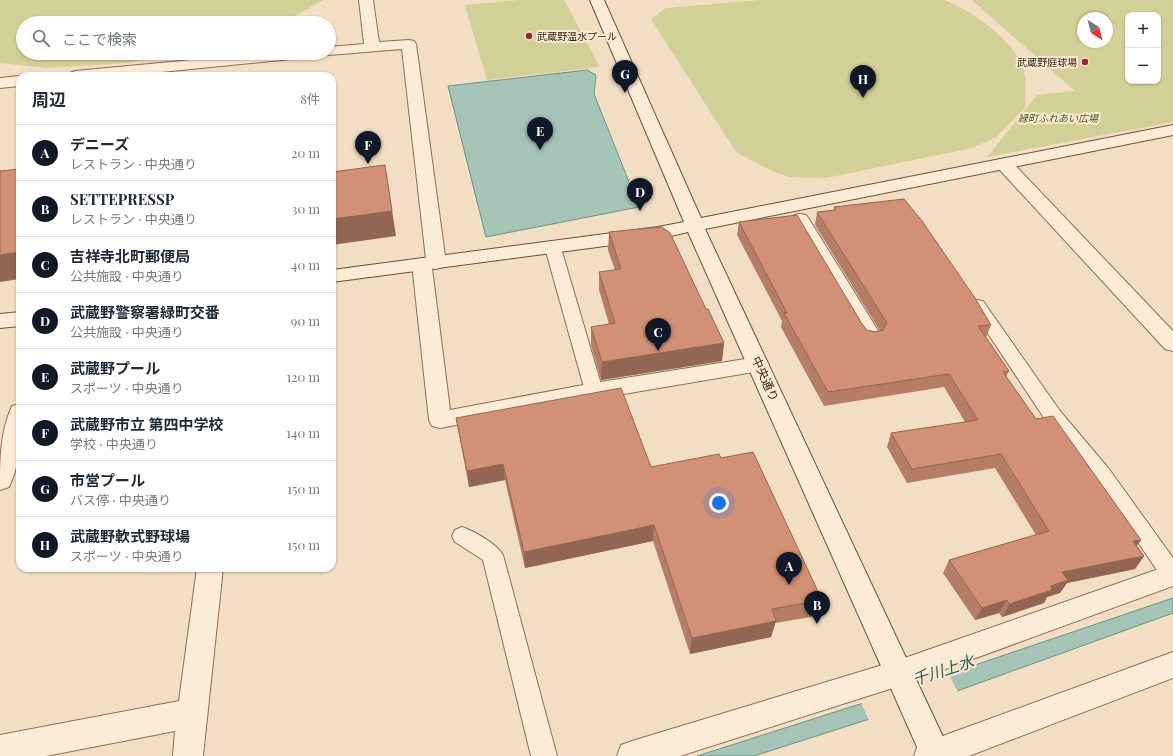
<!DOCTYPE html>
<html lang="ja">
<head>
<meta charset="utf-8">
<style>
  :root { --surface:#fff; --page:#f6f6f7; --text:#1f2937; --muted:#747a83; --line:#e0e1e3; --accent:#111827 }
  body { margin:0; font-family:"Playfair Display","Noto Sans JP",serif; background:var(--page); color:var(--text) }
  .controls { position:absolute; right:12px; top:12px; display:grid; overflow:hidden; border-radius:8px; box-shadow:0 1px 3px #0004 }
  .controls button { width:36px; height:36px; display:grid; place-items:center; padding:0; border:0; border-bottom:1px solid var(--line); background:var(--surface); color:var(--text); font:20px sans-serif }
  .compass { position:absolute; left:1077px; top:12px; width:36px; height:36px; border-radius:50%; background:var(--surface); box-shadow:0 1px 3px #0004; rotate:144deg }
  .you { position:absolute; left:719px; top:503px; width:14px; height:14px; margin:-10px; border:3px solid #fff; border-radius:50%; background:#1a73e8; box-shadow:0 0 0 6px #1a73e833 }
  .badge { display:grid; place-items:center; width:26px; height:26px; border-radius:50%; background:var(--accent); color:#fff; font-size:13px; font-weight:700 }
  .pin { position:absolute; translate:-50% -33px; filter:drop-shadow(0 1px 2px #0008) }
  .pin::after { content:''; position:absolute; top:21px; width:14px; height:12px; background:inherit; clip-path:polygon(0 0,100% 0,50% 100%) }
  .list { margin:0; padding:0; list-style:none }
  h2 { display:flex; justify-content:space-between; align-items:center; height:52px; margin:0; padding:0 16px; font-size:17px }
  h2 small { font-size:13px; font-weight:400; color:var(--muted) }
  .list li { display:grid; grid-template-columns:26px 1fr auto; gap:12px; align-items:center; box-sizing:border-box; height:56px; padding:0 16px; border-top:1px solid var(--line) }
  .list b { display:block; font-size:15px; white-space:nowrap }
  .list p { margin:0; font-size:13px; white-space:nowrap; color:var(--muted) }
  .list em { font-size:13px; font-style:normal; color:var(--muted) }
  .icon { flex:none; width:22px; height:22px; fill:none; stroke:currentColor; stroke-width:2; stroke-linecap:round; stroke-linejoin:round }
  .map { position:relative; flex:none; width:1173px; height:756px; overflow:hidden }
  .search { position:absolute; background:var(--surface); box-shadow:0 1px 3px #0004; left:16px; top:16px; width:320px; height:44px; display:flex; align-items:center; gap:10px; box-sizing:border-box; padding:0 14px; border-radius:22px; color:var(--muted); font-size:15px }
  .panel { position:absolute; background:var(--surface); box-shadow:0 1px 3px #0004; left:16px; top:72px; width:320px; height:500px; border-radius:12px }
  .map>svg:first-child { display:block }
  .green { fill:#d1d096; fill-rule:evenodd }
  .water { fill:#a5c4b7; stroke:#6b9384 }
  .pier { fill:#f1dec3 }
  .lines { fill:none; stroke-linecap:round; stroke-linejoin:round }
  .lane-casing { stroke:#8d6e58; stroke-width:2 }
  .street-casing { stroke:#8d6e58; stroke-width:2 }
  .secondary-casing { stroke:#6f4f3b; stroke-width:2 }
  .lane { fill:#fbecd7; fill-rule:evenodd }
  .street { fill:#fbecd7; fill-rule:evenodd }
  .secondary { fill:#fbecd7; fill-rule:evenodd }
  .wall { fill:#b57d65 }
  .shaded-wall { fill:#936653 }
  .building { fill:#d29176; stroke:#936653 }
  .poi-dot { fill:#a12333; stroke:#f8e9d3; stroke-width:1.5 }
  .labels { text-anchor:middle; stroke-width:4; stroke-linejoin:round; paint-order:stroke }
  .far-poi-label { font-size:10px; fill:#3c281d; stroke:#f8e9d3; text-anchor:start }
  .far-park-label { font-size:10px; font-style:italic; fill:#525a22; stroke:#f8e9d3 }
  .street-label { font-size:12px; fill:#3c281d; stroke:#f8e9d3 }
  .near-water-label { font-size:16px; font-style:italic; fill:#2b5d54; stroke:#f8e9d3 }
</style>
</head>
<body>
<div class="map">
<svg width="1173" height="756" viewBox="0 0 1173 756">
  <rect width="100%" height="100%" fill="#f1dec3"/>
  <g class="green">
    <path d="M0 0H324L281 23H23V53H179L127 63 48 68 0 63Z"/>
    <path d="M519 0H564L600 67 487 80 465 5Z"/>
    <path d="M760 0H944C972 11 1012 38 1023 68 1027 81 1025 95 1025 108L996 137 972 148 826 178 789 177 772 171 736 152 651 19 666 8Z"/>
    <path d="M972 0H1173V122L987 157 1037 95 1075 91ZM1128 15H1158V81H1128ZM1083 18H1107V42H1083Z"/>
  </g>
  <g class="water">
    <path d="M587 70 596 75 594 94 639 207 486 237 448 86Z"/>
    <path d="M1173 598V613L960 690 754 756H697L860 704Z"/>
  </g>
  <path class="pier" d="M948 673 958 692 869 721 861 702Z"/>
  <g class="lines">
    <g class="lane-casing">
      <g id="lane">
        <path d="M553 243 558 245 561 248 603 391 600 396 594 398 588 396 585 391 545 248 548 245Z"/>
        <path d="M977 300 983 301 1060 411 1109 469 1173 558V584L1165 582 1095 479 1046 421 969 305 971 301Z"/>
        <path d="M462 527C474 531 497 544 503 555L557 756H531L483 560 455 542 452 536 455 530Z"/>
      </g>
    </g>
    <g class="street-casing">
      <g id="street">
        <path d="M359 0H373L379 42 409 40 414 41 416 44 446 263 443 267 436 269 432 268 450 410 594 383 758 357 766 360 769 365 766 370 594 399 440 428 432 426 429 420 412 264 415 260 422 258 426 259 402 49 329 55 323 53H329V47L364 44Z"/>
        <path d="M266 53H318L316 56 311 57 121 76H67L70 73 75 71Z"/>
        <path d="M20 76V86L0 88V78Z"/>
        <path d="M1004 159 1010 160 1173 331V351L1165 349 998 168 995 164 998 160Z"/>
        <path d="M800 214 806 215 809 219 882 337 878 342 871 344 864 342 860 337 791 219 794 215Z"/>
        <path d="M20 404C20 432 22 461 9 487L0 490C0 461 0 432 12 406Z"/>
        <path d="M1173 564V586L899 686 680 756H617L621 745 632 741 899 660Z"/>
        <path d="M197 568H223L203 756H173L175 731 46 756H0V735L179 701Z"/>
        <path d="M1173 652V678L969 756H914L918 745 929 741Z"/>
      </g>
    </g>
    <g class="secondary-casing">
      <g id="secondary">
        <path d="M590 0H604L701 218 1173 125V135L705 229 952 756H921L688 232 658 239 332 282V270L658 227 684 222Z"/>
        <path d="M20 312V326L0 328V314Z"/>
      </g>
    </g>
    <use href="#lane" class="lane"/>
    <use href="#street" class="street"/>
    <use href="#secondary" class="secondary"/>
  </g>
  <g class="wall">
    <path d="M834 207 991 325 986 337 1009 371 1006 377 1036 419 1141 540 1136 546 1144 556 1135 569 1067 583 1060 593 1047 597 1044 603 1002 617 999 613 975 620 943 573 949 560 1036 535 995 468 907 483 887 447 891 433 965 422 944 387 824 406 781 327 782 321 737 235 739 222 862 324 867 330 875 332 880 331 815 225 817 212 834 210Z"/>
    <path d="M609 232 706 309 724 343 722 361 601 380 591 345V327L609 324 599 290V272L615 270 608 250Z"/>
    <path d="M456 418 651 467 721 458 822 600 817 616 775 623 771 637 690 654 653 541 525 568 505 480 469 487 459 434Z"/>
  </g>
  <g class="shaded-wall">
    <path d="M385 165 396 236 332 245V219Z"/>
    <path d="M20 252V279L0 282V255Z"/>
    <path d="M724 343 722 361 601 380 602 362Z"/>
    <path d="M503 464 505 480 469 487 467 471Z"/>
    <path d="M654 525 653 541 525 568 524 552Z"/>
    <path d="M1141 540 1131 553 1133 541Z"/>
    <path d="M1144 556 1135 569 1067 583 1060 593 1047 597 1044 603 1002 617 1009 604 1051 586 1062 572Z"/>
    <path d="M1007 600 999 613 975 620 982 608Z"/>
    <path d="M776 621 771 637 690 654 692 638Z"/>
  </g>
  <g class="building">
    <path d="M385 165 392 211 332 219V172Z"/>
    <path d="M20 169V252L0 255V171Z"/>
    <path d="M904 199 922 221 975 298 991 325 978 326 1009 371 1003 372 1036 419 1053 416 1141 540 1133 541 1144 556 1062 572 1068 580 1051 586 1052 590 1009 604 1007 600 982 608 949 560 1049 531 1001 454 912 469 891 433 978 420 949 374 828 392 784 313H787L739 222 797 215 862 324 867 330 875 332 883 330 887 323 817 212 836 210 834 207Z"/>
    <path d="M662 227 670 233 706 309H708L724 343 602 362 591 327 615 323 599 272 621 269 609 232Z"/>
    <path d="M621 388 651 467 719 454 721 458 753 452 822 600 772 609 776 621 692 638 654 525 524 552 503 464 467 471 456 418Z"/>
  </g>
  <g class="poi-dot">
    <circle cx="529" cy="36" r="4"/>
    <circle cx="1085" cy="62" r="4"/>
  </g>
  <g class="labels">
    <g class="far-poi-label">
      <text x="537" y="40">武蔵野温水プール</text>
      <text x="1077" y="66" text-anchor="end">武蔵野庭球場</text>
    </g>
    <g class="far-park-label">
      <text x="1058" y="122">緑町ふれあい広場</text>
    </g>
    <g class="street-label">
      <text transform="translate(765 379) rotate(66)" y="4">中央通り</text>
    </g>
    <g class="near-water-label">
      <text transform="translate(943 670) rotate(-18)" y="6">千川上水</text>
    </g>
  </g>
</svg>
<div class="controls">
<button>+</button>
<button>−</button>
</div>
<svg class="compass" viewBox="-18 -18 36 36"><path d="M0-13l5 13h-10z" fill="#e53935"/><path d="M0 13l5-13h-10z" fill="#747a83"/></svg>
<div class="you"></div>
<div class="pin badge" style="left:789px;top:585px">A</div>
<div class="pin badge" style="left:817px;top:624px">B</div>
<div class="pin badge" style="left:658px;top:351px">C</div>
<div class="pin badge" style="left:640px;top:211px">D</div>
<div class="pin badge" style="left:540px;top:150px">E</div>
<div class="pin badge" style="left:368px;top:164px">F</div>
<div class="pin badge" style="left:625px;top:93px">G</div>
<div class="pin badge" style="left:863px;top:98px">H</div>
<div class="search"><svg class="icon" aria-label="search" viewBox="0 0 24 24"><circle cx="10" cy="10" r="6"/><path d="M15 15l6 6"/></svg>ここで検索</div>
<section class="panel">
<h2>周辺<small>8件</small></h2>
<ul class="list">
<li><span class="badge">A</span><div><b>デニーズ</b><p>レストラン · 中央通り</p></div><em>20 m</em></li>
<li><span class="badge">B</span><div><b>SETTEPRESSP</b><p>レストラン · 中央通り</p></div><em>30 m</em></li>
<li><span class="badge">C</span><div><b>吉祥寺北町郵便局</b><p>公共施設 · 中央通り</p></div><em>40 m</em></li>
<li><span class="badge">D</span><div><b>武蔵野警察署緑町交番</b><p>公共施設 · 中央通り</p></div><em>90 m</em></li>
<li><span class="badge">E</span><div><b>武蔵野プール</b><p>スポーツ · 中央通り</p></div><em>120 m</em></li>
<li><span class="badge">F</span><div><b>武蔵野市立 第四中学校</b><p>学校 · 中央通り</p></div><em>140 m</em></li>
<li><span class="badge">G</span><div><b>市営プール</b><p>バス停 · 中央通り</p></div><em>150 m</em></li>
<li><span class="badge">H</span><div><b>武蔵野軟式野球場</b><p>スポーツ · 中央通り</p></div><em>150 m</em></li>
</ul>
</section>
</div>
</body>
</html>
